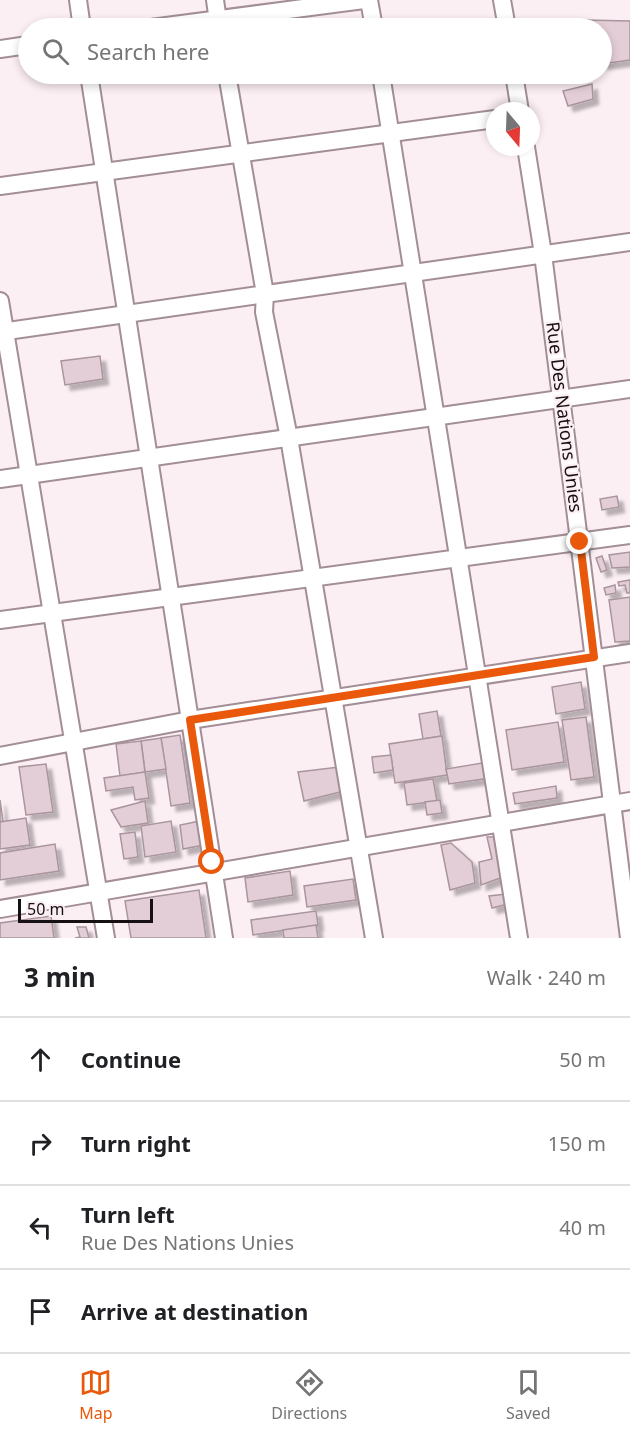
<!DOCTYPE html>
<html lang="en">
<head>
<meta charset="utf-8">
<style>
  :root { --surface:#fff; --page:#f2f2f2; --text:#202124; --muted:#757577; --line:#e0e0e0; --accent:#ea580c }
  body { margin:0; font-family:"Noto Sans",sans-serif; background:var(--page); color:var(--text) }
  .compass { position:absolute; left:486px; top:102px; width:54px; height:54px; border-radius:50%; background:var(--surface); box-shadow:0 3px 9px #0003; rotate:161deg }
  .scale { position:absolute; left:18px; bottom:15px; width:135px; box-sizing:border-box; padding-left:6px; border:3px solid #171013; border-top:0; font-size:16px; line-height:21px; white-space:nowrap; color:#171013; -webkit-text-stroke:4px #fceff4; paint-order:stroke }
  .stop { position:absolute; width:18px; height:18px; margin:-14px; border:4px solid #ea580c; border-radius:50%; background:#fff }
  .stop.end { background:#ea580c; border-color:#fff; box-shadow:0 2px 6px #0008 }
  .list { margin:0; padding:0; list-style:none }
  h2 { display:flex; justify-content:space-between; align-items:center; height:78px; margin:0; padding:0 24px; font-size:26px }
  h2 small { font-size:20px; font-weight:400; color:var(--muted) }
  .list li { display:grid; grid-template-columns:39px 1fr auto; gap:18px; align-items:center; box-sizing:border-box; height:84px; padding:0 24px; border-top:2px solid var(--line) }
  .list b { display:block; font-size:22px; white-space:nowrap }
  .list p { margin:0; font-size:20px; white-space:nowrap; color:var(--muted) }
  .list em { font-size:20px; font-style:normal; color:var(--muted) }
  .icon { flex:none; width:33px; height:33px; fill:none; stroke:currentColor; stroke-width:2; stroke-linecap:round; stroke-linejoin:round }
  .map { position:relative; flex:none; width:630px; height:938px; overflow:hidden }
  .search { position:absolute; background:var(--surface); box-shadow:0 3px 9px #0003; left:18px; right:18px; top:18px; height:66px; display:flex; align-items:center; gap:15px; box-sizing:border-box; padding:0 21px; border-radius:33px; color:var(--muted); font-size:22px }
  .sheet { height:414px; background:var(--surface) }
  nav { display:flex; justify-content:space-around; align-items:center; box-sizing:border-box; height:84px; border-top:2px solid var(--line); background:var(--surface); font-size:16px; color:var(--muted) }
  nav a { display:grid; justify-items:center; gap:3px }
  nav .on { color:var(--accent) }
  .map>svg:first-child { display:block }
  .building { fill:#e3cdd6; stroke:#a9959e; stroke-width:1.5; filter:url(#shadow) }
  .lines { fill:none; stroke-linecap:round; stroke-linejoin:round }
  .street-casing { stroke:#a38e97; stroke-width:20 }
  .street { stroke:#fff; stroke-width:16 }
  .route { stroke:#ea580c; stroke-width:8 }
  .labels { text-anchor:middle; stroke-width:4.5; stroke-linejoin:round; paint-order:stroke }
  .street-label { font-size:18px; fill:#171013; stroke:#fceff4 }
</style>
</head>
<body>
<div class="map">
<svg width="630" height="938" viewBox="0 0 630 938">
  <defs>
    <filter id="shadow"><feDropShadow dx="5.5" dy="5.5" stdDeviation="1.5" flood-color="#0004"/></filter>
  </defs>
  <rect width="100%" height="100%" fill="#fceff4"/>
  <g class="building">
    <path d="M585 20 630 21V60L602 64V28H586Z"/>
    <path d="M592 84 593 99 568 106 563 91Z"/>
    <path d="M100 356 103 379 65 385 61 361Z"/>
    <path d="M617 496 619 507 602 510 600 499Z"/>
    <path d="M630 552V567L612 568 609 555Z"/>
    <path d="M602 556 607 570 601 572 596 558Z"/>
    <path d="M630 580V593H627L625 585 619 586 618 582Z"/>
    <path d="M615 585 616 593 606 595 604 588Z"/>
    <path d="M630 597V641L615 642 609 600Z"/>
    <path d="M581 682 585 709 556 714 552 687Z"/>
    <path d="M437 711 441 736 423 739 419 714Z"/>
    <path d="M586 717 594 777 571 780 562 720Z"/>
    <path d="M558 722 564 762 512 770 506 730Z"/>
    <path d="M180 735 190 803 171 806 161 738Z"/>
    <path d="M442 736 447 775 395 783 389 744Z"/>
    <path d="M161 738 166 769 145 772 141 741Z"/>
    <path d="M141 741 145 772 120 776 116 744Z"/>
    <path d="M391 755 393 770 374 773 372 757Z"/>
    <path d="M488 762 490 778 449 784 446 769Z"/>
    <path d="M46 764 53 812 26 815 19 767Z"/>
    <path d="M339 767 340 792 304 801 298 772Z"/>
    <path d="M145 772 149 798 135 800 133 787 106 791 104 778Z"/>
    <path d="M433 779 437 801 407 805 404 783Z"/>
    <path d="M556 786 557 798 515 804 513 793Z"/>
    <path d="M0 800 3 821 0 822Z"/>
    <path d="M440 800 442 813 427 815 425 802Z"/>
    <path d="M145 801 148 823 121 827 111 810Z"/>
    <path d="M26 818 30 845 0 849V822Z"/>
    <path d="M171 821 176 852 145 857 141 826Z"/>
    <path d="M200 821 204 845 183 849 180 825Z"/>
    <path d="M135 832 138 857 124 859 120 834Z"/>
    <path d="M487 837H495L503 877 481 885 479 862 492 859Z"/>
    <path d="M451 843 472 862 475 883 450 890 441 845Z"/>
    <path d="M55 844 59 871 0 880V853Z"/>
    <path d="M290 871 293 895 248 902 245 878Z"/>
    <path d="M353 879 356 900 307 907 304 886Z"/>
    <path d="M199 890 206 938H131L125 901Z"/>
    <path d="M506 894 508 904 492 908 489 896Z"/>
    <path d="M316 911 318 925 253 935 251 920Z"/>
    <path d="M51 916 54 938H0V923Z"/>
    <path d="M316 925 318 938H284L283 930Z"/>
    <path d="M77 927H86L89 938H75L80 937Z"/>
  </g>
  <g class="lines">
    <g class="street-casing">
      <g id="street">
        <path d="M78 0 82 28"/>
        <path d="M215 0 219 28"/>
        <path d="M369 0 374 28"/>
        <path d="M502 0 507 28"/>
        <path d="M151 28 364 0"/>
        <path d="M0 49 28 45"/>
        <path d="M89 74 224 938"/>
        <path d="M227 74 265 294 264 312 289 438 374 938"/>
        <path d="M381 74 519 938"/>
        <path d="M514 74 520 111"/>
        <path d="M526 147 543 254 629 938"/>
        <path d="M0 186 495 119"/>
        <path d="M0 301 106 938"/>
        <path d="M0 332 630 242"/>
        <path d="M0 479 630 389"/>
        <path d="M0 620 630 535"/>
        <path d="M0 756 190 720 630 653"/>
        <path d="M0 909 630 801"/>
      </g>
    </g>
    <use href="#street" class="street"/>
  </g>
  <g class="lines">
    <path class="route" d="M212 862 190 720 594 657 580 542"/>
  </g>
  <g class="labels">
    <g class="street-label">
      <text transform="translate(564 417) rotate(83)" y="6">Rue Des Nations Unies</text>
    </g>
  </g>
</svg>
<svg class="compass" viewBox="-18 -18 36 36"><path d="M0-13l5 13h-10z" fill="#e53935"/><path d="M0 13l5-13h-10z" fill="#757577"/></svg>
<div class="scale">50 m</div>
<div class="stop" style="left:212px;top:862px"></div>
<div class="stop end" style="left:580px;top:542px"></div>
<div class="search"><svg class="icon" aria-label="search" viewBox="0 0 24 24"><circle cx="10" cy="10" r="6"/><path d="M15 15l6 6"/></svg>Search here</div>
</div>
<section class="sheet">
<h2>3 min<small>Walk · 240 m</small></h2>
<ul class="list">
<li><svg class="icon" aria-label="ahead" viewBox="0 0 24 24"><path d="M12 20V5M6 11l6-6 6 6"/></svg><div><b>Continue</b></div><em>50 m</em></li>
<li><svg class="icon" aria-label="right" viewBox="0 0 24 24"><path d="M7 20v-9h11M14 6l5 5-5 5"/></svg><div><b>Turn right</b></div><em>150 m</em></li>
<li><svg class="icon" aria-label="left" viewBox="0 0 24 24"><path d="M17 20v-9H6M10 6l-5 5 5 5"/></svg><div><b>Turn left</b><p>Rue Des Nations Unies</p></div><em>40 m</em></li>
<li><svg class="icon" aria-label="arrive" viewBox="0 0 24 24"><path d="M6 21V4h12l-3 4 3 4H6"/></svg><div><b>Arrive at destination</b></div></li>
</ul>
</section>
<nav>
<a class="on"><svg class="icon" aria-label="map" viewBox="0 0 24 24"><path d="M3 6l6-2 6 2 6-2v14l-6 2-6-2-6 2zM9 4v14M15 6v14"/></svg>Map</a>
<a><svg class="icon" aria-label="directions" viewBox="0 0 24 24"><path d="M12 3l9 9-9 9-9-9zM9 14v-3h6M13 9l2 2-2 2"/></svg>Directions</a>
<a><svg class="icon" aria-label="saved" viewBox="0 0 24 24"><path d="M7 4h10v16l-5-4-5 4z"/></svg>Saved</a>
</nav>
</body>
</html>
